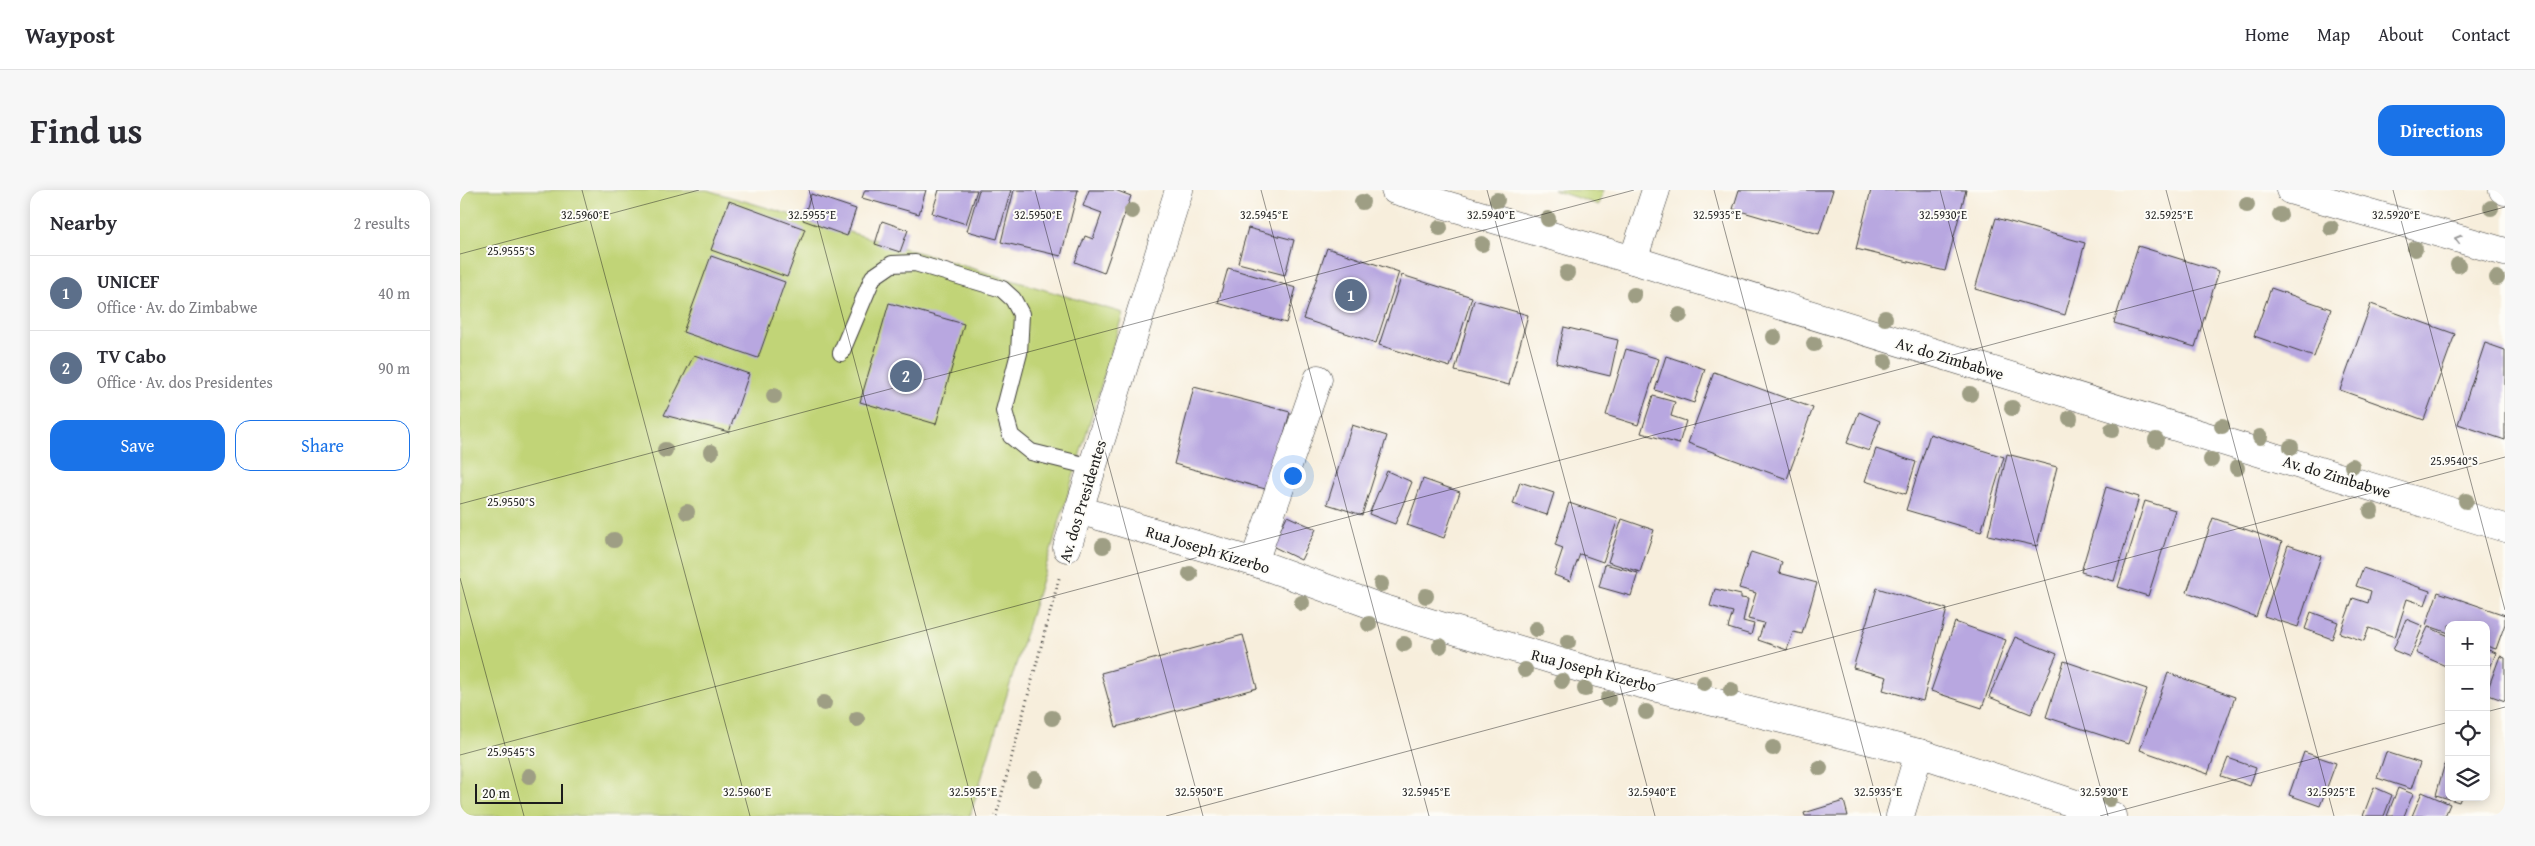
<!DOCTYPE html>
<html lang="en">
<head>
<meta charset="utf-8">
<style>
  :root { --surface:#fff; --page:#f7f7f7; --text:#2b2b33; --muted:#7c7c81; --line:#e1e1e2; --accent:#1a73e8 }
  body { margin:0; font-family:"Gentium Book Plus",serif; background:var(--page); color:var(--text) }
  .controls { position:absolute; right:15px; bottom:15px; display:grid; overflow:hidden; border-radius:10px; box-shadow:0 2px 12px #0003 }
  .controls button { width:45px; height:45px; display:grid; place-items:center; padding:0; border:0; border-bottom:1px solid var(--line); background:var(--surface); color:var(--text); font:25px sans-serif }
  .scale { position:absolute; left:15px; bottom:12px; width:88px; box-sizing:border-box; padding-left:5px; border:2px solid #1c1c1c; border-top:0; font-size:14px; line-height:18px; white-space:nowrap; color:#1c1c1c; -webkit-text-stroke:4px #fdfcf7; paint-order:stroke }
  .you { position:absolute; left:832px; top:285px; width:18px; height:18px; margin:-12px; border:4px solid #fff; border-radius:50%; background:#1a73e8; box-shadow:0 0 0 8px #1a73e833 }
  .badge { display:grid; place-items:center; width:32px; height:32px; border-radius:50%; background:var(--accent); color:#fff; font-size:16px; font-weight:700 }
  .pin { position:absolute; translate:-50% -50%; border:2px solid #fff; box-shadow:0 1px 5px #0006 }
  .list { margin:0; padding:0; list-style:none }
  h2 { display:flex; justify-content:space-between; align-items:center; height:65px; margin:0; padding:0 20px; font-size:21px }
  h2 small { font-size:16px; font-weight:400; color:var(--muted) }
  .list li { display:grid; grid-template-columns:32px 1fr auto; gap:15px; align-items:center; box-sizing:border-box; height:75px; padding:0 20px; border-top:1px solid var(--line) }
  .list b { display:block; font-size:19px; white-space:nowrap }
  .list p { margin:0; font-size:16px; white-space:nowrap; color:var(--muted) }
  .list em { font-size:16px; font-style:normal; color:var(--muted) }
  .actions { display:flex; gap:10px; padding:15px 20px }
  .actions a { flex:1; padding:11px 0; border:1px solid var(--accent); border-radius:15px; text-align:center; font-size:18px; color:var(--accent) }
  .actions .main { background:var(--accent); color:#fff }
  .icon { flex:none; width:28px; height:28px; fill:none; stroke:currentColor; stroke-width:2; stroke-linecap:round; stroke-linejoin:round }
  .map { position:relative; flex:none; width:2045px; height:626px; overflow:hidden; border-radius:15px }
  header { display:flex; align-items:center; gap:30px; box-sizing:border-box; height:70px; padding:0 25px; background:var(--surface); border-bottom:1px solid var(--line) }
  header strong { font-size:24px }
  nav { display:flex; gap:28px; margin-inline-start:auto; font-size:18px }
  .intro { display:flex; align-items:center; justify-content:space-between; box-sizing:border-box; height:120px; padding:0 30px }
  h1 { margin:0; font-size:35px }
  .button { padding:12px 22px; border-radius:15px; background:var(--accent); color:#fff; font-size:18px; font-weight:700 }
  main { display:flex; gap:30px; padding:0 30px }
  aside { flex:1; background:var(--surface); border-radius:15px; box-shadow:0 2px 12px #0003 }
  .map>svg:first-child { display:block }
  .green { fill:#c1d477; stroke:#6e784a }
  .building { fill:#b8a7e0 }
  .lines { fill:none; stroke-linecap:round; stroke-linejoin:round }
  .lane-casing { stroke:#3d3c39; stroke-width:18 }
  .street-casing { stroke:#3d3c39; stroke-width:29 }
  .primary-casing { stroke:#3d3c39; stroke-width:29 }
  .path { stroke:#3d3c39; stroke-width:3; stroke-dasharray:1 4; stroke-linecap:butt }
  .lane { stroke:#fff; stroke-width:16 }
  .street { stroke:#fff; stroke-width:28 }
  .primary { stroke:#fff; stroke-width:28 }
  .tree { fill:#9e9e84 }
  .oneway { stroke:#999 }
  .ticks { fill:none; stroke:#1c1c1c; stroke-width:1; stroke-opacity:0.45 }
  .labels { text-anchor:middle; stroke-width:4; stroke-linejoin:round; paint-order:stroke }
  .street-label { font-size:16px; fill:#1c1c1c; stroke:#fdfcf7 }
  .ticks-label { font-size:12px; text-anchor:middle; fill:#1c1c1c; stroke:#fdfcf7; stroke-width:4; stroke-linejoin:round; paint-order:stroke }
</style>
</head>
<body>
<header>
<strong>Waypost</strong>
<nav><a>Home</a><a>Map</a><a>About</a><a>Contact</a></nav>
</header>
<div class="intro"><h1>Find us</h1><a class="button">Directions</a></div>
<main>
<aside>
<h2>Nearby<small>2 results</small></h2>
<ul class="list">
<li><span class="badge" style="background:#5c6f8a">1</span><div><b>UNICEF</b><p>Office · Av. do Zimbabwe</p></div><em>40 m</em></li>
<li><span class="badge" style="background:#5c6f8a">2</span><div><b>TV Cabo</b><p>Office · Av. dos Presidentes</p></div><em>90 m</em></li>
</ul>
<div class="actions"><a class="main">Save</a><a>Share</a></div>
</aside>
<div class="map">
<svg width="2045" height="626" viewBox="0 0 2045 626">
  <rect width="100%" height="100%" fill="#fdfcf7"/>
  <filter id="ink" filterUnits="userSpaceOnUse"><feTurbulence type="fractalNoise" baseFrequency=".02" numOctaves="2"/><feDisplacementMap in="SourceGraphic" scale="10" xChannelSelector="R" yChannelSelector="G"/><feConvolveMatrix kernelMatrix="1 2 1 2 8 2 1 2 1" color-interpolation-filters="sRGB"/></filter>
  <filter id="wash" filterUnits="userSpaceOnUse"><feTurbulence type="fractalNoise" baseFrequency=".0096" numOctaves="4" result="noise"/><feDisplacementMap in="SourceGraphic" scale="20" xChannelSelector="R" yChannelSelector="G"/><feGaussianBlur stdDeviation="1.12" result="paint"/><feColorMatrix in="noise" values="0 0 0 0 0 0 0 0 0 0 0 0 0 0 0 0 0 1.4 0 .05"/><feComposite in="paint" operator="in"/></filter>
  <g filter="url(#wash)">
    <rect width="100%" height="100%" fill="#f7eedc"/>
    <g class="green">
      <path d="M0 0H247L663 123 510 626H0Z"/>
      <path d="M1093 0H1144L1139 15Z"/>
    </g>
    <g id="blocks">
      <g class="building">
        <path d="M405 0H466L459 24 402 8Z"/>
        <path d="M479 0H517L506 34 472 23Z"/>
        <path d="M519 0H551L537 49 507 41Z"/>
        <path d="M554 0H618L601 66 541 52Z"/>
        <path d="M629 0H655L671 6 644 83 615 72 625 46 633 49 642 23 623 16Z"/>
        <path d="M1279 0H1373L1359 44 1273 19Z"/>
        <path d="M1411 0H1506L1485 81 1396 59Z"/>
        <path d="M351 4 396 19 387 46 343 30Z"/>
        <path d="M269 11 345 39 327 87 251 60Z"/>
        <path d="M1536 28 1625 53 1605 125 1515 99Z"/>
        <path d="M422 31 448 40 440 62 415 54Z"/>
        <path d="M788 38 834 50 825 85 778 73Z"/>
        <path d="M1678 56 1759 81 1735 157 1654 133Z"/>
        <path d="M867 58 939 82 916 153 843 129Z"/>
        <path d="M251 66 325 92 298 168 223 142Z"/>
        <path d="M768 78 836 98 826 133 758 113Z"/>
        <path d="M942 85 1012 107 990 177 919 155Z"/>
        <path d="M1811 98 1871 119 1854 167 1794 146Z"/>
        <path d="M1014 110 1068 125 1049 195 995 181Z"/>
        <path d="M429 113 504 134 476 234 400 212Z"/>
        <path d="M1911 114 1995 144 1964 230 1880 200Z"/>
        <path d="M1104 137 1158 150 1150 186 1096 173Z"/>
        <path d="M2025 153 2045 160V250L1998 234Z"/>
        <path d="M1166 159 1199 169 1178 235 1146 225Z"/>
        <path d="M234 165 289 184 269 242 204 225Z"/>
        <path d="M1206 166 1245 179 1234 213 1195 200Z"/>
        <path d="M1254 182 1353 218 1327 289 1228 253Z"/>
        <path d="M734 197 830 222 809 300 714 274Z"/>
        <path d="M1193 206 1215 212 1211 226 1226 231 1219 254 1181 243Z"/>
        <path d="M1399 222 1420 231 1409 261 1387 253Z"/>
        <path d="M892 235 927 246 902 325 867 314Z"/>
        <path d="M1470 244 1544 267 1521 342 1446 320Z"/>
        <path d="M1416 259 1456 272 1446 304 1405 291Z"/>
        <path d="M1547 264 1597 277 1577 356 1528 345Z"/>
        <path d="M927 281 952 292 935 334 909 324Z"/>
        <path d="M963 289 1000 302 984 348 947 335Z"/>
        <path d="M1060 292 1094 303 1087 325 1053 314Z"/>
        <path d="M1646 297 1679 307 1654 391 1621 382Z"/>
        <path d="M1685 311 1715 320 1688 406 1658 397Z"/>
        <path d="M1109 313 1158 329 1143 372 1120 364 1110 391 1094 385 1103 358 1095 355Z"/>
        <path d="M827 326 856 339 841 370 812 356Z"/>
        <path d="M1753 328 1822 352 1796 427 1727 402Z"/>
        <path d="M1162 329 1194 340 1180 382 1148 372Z"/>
        <path d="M1828 355 1861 366 1838 437 1804 426Z"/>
        <path d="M1291 362 1322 372 1319 383 1357 393 1342 444 1333 442 1327 460 1298 450 1304 433 1288 429 1296 403 1279 398Z"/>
        <path d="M1145 374 1178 383 1171 406 1139 397Z"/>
        <path d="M1903 378 1970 401 1965 415 1947 409 1935 447 1909 438 1904 451 1880 443 1893 408 1908 413 1911 401 1896 396Z"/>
        <path d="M1417 398 1487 419 1463 511 1423 500 1427 487 1393 478Z"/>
        <path d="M1255 399 1281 405V408L1288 409 1283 431 1294 434 1291 445 1268 438 1273 422 1250 416Z"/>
        <path d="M1978 402 2045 425V434L2036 459 2026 456V435H1989V443L1966 435Z"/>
        <path d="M1851 422 1878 432 1872 449 1845 439Z"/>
        <path d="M1946 429 1963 436 1950 467 1933 460Z"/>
        <path d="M1495 432 1546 450 1522 518 1471 501Z"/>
        <path d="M1968 437 1989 446 1988 477 1956 463Z"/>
        <path d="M783 445 797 498 656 537 641 483Z"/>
        <path d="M1555 447 1597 464 1571 524 1529 507Z"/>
        <path d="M2026 459 2036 463 2026 488Z"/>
        <path d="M2040 466 2045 468V511L2026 504Z"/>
        <path d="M1604 471 1687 499 1668 554 1586 527Z"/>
        <path d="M1708 483 1775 507 1748 584 1680 560Z"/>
        <path d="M1844 562 1876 573 1860 616 1829 605Z"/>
        <path d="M1926 562 1960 573 1951 599 1917 588Z"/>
        <path d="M1768 568 1796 578 1790 596 1761 586Z"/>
        <path d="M1985 573 1989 575V607H2001L1999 612 1976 605Z"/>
        <path d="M1914 597 1932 605 1924 626H1903Z"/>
        <path d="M1938 598 1953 604 1944 626H1927Z"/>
        <path d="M1962 602 1990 614 1985 626H1952Z"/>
        <path d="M1384 611 1388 626H1345L1344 623Z"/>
      </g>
    </g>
  </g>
  <g filter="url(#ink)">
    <use href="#blocks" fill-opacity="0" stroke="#3d3c39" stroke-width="1"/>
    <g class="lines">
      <g class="lane-casing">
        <path id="lane" d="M381 163 413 87 432 74 455 73 542 99 553 109 561 124 559 163 544 221 551 246 571 262 632 277"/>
      </g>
      <g class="street-casing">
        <g id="street">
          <path d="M935 0 1173 70 2045 338"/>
          <path d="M1173 70 1196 0"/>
          <path d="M619 320 794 372 921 418 1133 482 1459 563 1653 626"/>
          <path d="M607 358 719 0"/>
          <path d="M794 372 858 189"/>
          <path d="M1440 626 1459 563"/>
        </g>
      </g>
      <g class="primary-casing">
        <g id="primary">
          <path d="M1830 0 2045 62"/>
          <path d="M2043 0 2045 1"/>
        </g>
      </g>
      <path class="path" d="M536 626 600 385"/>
      <use href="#lane" class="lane"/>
      <use href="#street" class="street"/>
      <use href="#primary" class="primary"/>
    </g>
    <g class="tree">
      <circle cx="1037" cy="10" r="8"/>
      <circle cx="902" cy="12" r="8"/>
      <circle cx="1787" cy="15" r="8"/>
      <circle cx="2031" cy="18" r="8"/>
      <circle cx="672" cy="21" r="8"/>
      <circle cx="1820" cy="25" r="8"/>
      <circle cx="1088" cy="29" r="8"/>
      <circle cx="980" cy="38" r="8"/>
      <circle cx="1871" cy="38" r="8"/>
      <circle cx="1022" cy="54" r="8"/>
      <circle cx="1955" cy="59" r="8"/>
      <circle cx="1998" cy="75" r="8"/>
      <circle cx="1107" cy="83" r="8"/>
      <circle cx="2037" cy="88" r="8"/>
      <circle cx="1174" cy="105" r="8"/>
      <circle cx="1220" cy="125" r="8"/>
      <circle cx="1425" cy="128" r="8"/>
      <circle cx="1314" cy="147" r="8"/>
      <circle cx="1354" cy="154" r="8"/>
      <circle cx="1425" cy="172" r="8"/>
      <circle cx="1510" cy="204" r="8"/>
      <circle cx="314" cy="206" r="8"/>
      <circle cx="1552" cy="218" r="8"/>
      <circle cx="1610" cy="228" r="8"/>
      <circle cx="1762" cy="236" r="8"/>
      <circle cx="1652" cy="240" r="8"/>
      <circle cx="1800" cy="247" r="8"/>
      <circle cx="1696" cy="250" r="8"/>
      <circle cx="1831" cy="257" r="8"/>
      <circle cx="205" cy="260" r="8"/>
      <circle cx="251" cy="262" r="8"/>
      <circle cx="1751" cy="270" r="8"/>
      <circle cx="1892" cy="276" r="8"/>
      <circle cx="1777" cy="278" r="8"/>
      <circle cx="2006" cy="311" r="8"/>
      <circle cx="1911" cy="321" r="8"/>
      <circle cx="227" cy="322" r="8"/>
      <circle cx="154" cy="350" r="8"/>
      <circle cx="643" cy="356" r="8"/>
      <circle cx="730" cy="384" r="8"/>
      <circle cx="921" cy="394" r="8"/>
      <circle cx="966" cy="406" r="8"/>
      <circle cx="842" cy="413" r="8"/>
      <circle cx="909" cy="434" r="8"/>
      <circle cx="1076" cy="439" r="8"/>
      <circle cx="1108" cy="452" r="8"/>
      <circle cx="944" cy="454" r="8"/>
      <circle cx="980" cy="456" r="8"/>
      <circle cx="1065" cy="480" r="8"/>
      <circle cx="1102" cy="491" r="8"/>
      <circle cx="1244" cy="493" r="8"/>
      <circle cx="1125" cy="499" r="8"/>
      <circle cx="1271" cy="500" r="8"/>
      <circle cx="1148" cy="509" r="8"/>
      <circle cx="364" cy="513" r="8"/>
      <circle cx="1186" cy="522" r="8"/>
      <circle cx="592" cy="528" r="8"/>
      <circle cx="397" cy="529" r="8"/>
      <circle cx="1313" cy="558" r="8"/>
      <circle cx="1360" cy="578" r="8"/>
      <circle cx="69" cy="586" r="8"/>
      <circle cx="575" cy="589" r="8"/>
      <circle cx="1649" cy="609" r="8"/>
    </g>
    <defs><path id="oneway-chevron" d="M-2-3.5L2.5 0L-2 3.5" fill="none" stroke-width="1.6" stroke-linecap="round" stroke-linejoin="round" transform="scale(1.25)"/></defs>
    <use class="oneway" href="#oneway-chevron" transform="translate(1998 49) rotate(-164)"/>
  </g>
  <path class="ticks" d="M122 0 290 626M349 0 516 626M575 0 743 626M801 0 969 626M1027 0 1195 626M1254 0 1421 626M1480 0 1648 626M1706 0 1874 626M1933 0 2045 420M0 64 239 0M0 314 1174 0M0 388 64 626M2026 522 2045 517M0 565 2045 17M706 626 2045 267M1640 626 1989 532"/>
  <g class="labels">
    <g class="street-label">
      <text transform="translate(1490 168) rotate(17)" y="6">Av. do Zimbabwe</text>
      <text transform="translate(1877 286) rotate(17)" y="6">Av. do Zimbabwe</text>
      <text transform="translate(622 311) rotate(-73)" y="6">Av. dos Presidentes</text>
      <text transform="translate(748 359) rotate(17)" y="6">Rua Joseph Kizerbo</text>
      <text transform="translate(1134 480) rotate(15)" y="6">Rua Joseph Kizerbo</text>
    </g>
  </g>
  <g class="ticks-label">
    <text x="125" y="29">32.5960°E</text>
    <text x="352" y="29">32.5955°E</text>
    <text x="578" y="29">32.5950°E</text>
    <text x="804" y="29">32.5945°E</text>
    <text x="1031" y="29">32.5940°E</text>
    <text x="1257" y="29">32.5935°E</text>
    <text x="1483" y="29">32.5930°E</text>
    <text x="1709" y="29">32.5925°E</text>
    <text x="1936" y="29">32.5920°E</text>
    <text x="51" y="65">25.9555°S</text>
    <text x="1994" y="275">25.9540°S</text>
    <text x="51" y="316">25.9550°S</text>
    <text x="51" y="566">25.9545°S</text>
    <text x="287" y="606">32.5960°E</text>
    <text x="513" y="606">32.5955°E</text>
    <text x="739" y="606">32.5950°E</text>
    <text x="966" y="606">32.5945°E</text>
    <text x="1192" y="606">32.5940°E</text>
    <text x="1418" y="606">32.5935°E</text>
    <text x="1644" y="606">32.5930°E</text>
    <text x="1871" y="606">32.5925°E</text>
  </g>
</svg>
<div class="controls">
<button>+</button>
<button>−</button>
<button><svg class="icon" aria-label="locate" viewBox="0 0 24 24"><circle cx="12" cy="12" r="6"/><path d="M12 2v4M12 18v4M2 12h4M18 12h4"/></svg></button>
<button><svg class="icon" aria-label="layers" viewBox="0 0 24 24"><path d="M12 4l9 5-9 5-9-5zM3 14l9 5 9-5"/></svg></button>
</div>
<div class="scale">20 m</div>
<div class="you"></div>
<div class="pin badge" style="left:891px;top:105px;background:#5c6f8a">1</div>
<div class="pin badge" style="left:446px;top:186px;background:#5c6f8a">2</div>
</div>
</main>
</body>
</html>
